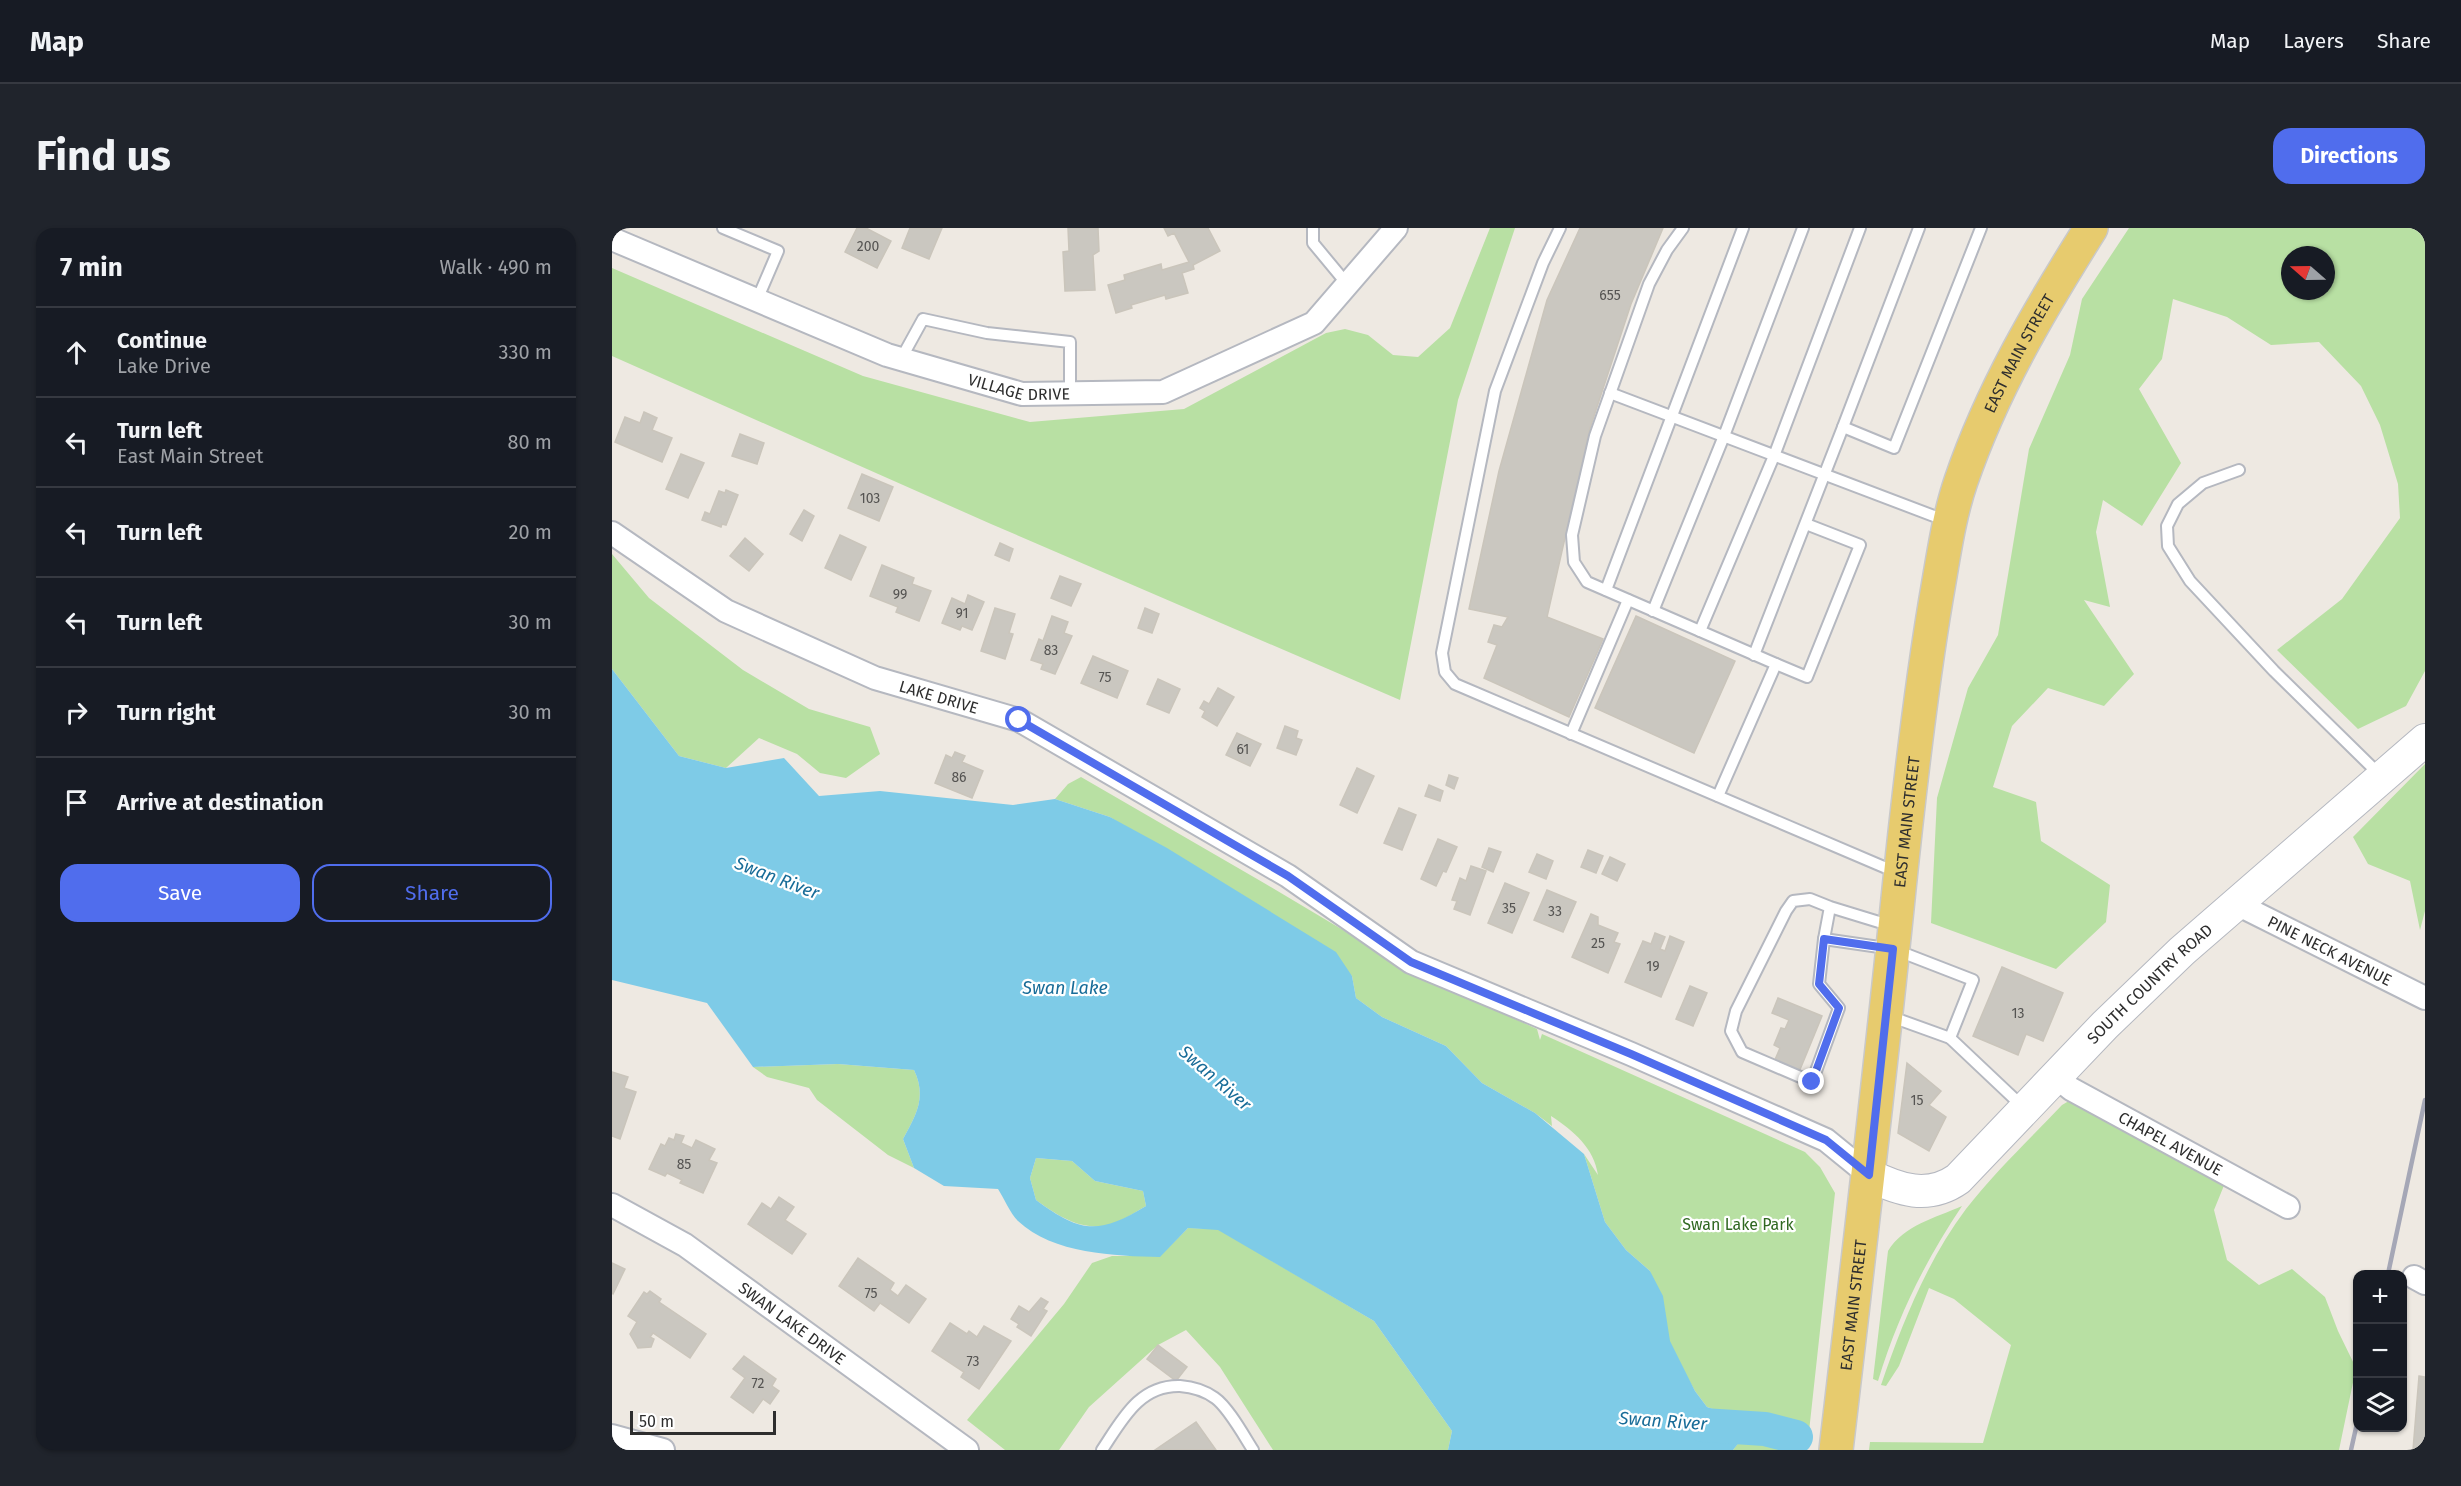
<!DOCTYPE html>
<html lang="en">
<head>
<meta charset="utf-8">
<style>
  :root { --surface:#171b24; --page:#20242c; --text:#f1f3f6; --muted:#9ea1a6; --line:#363941; --accent:#506ded }
  body { margin:0; font-family:"Fira Sans",sans-serif; background:var(--page); color:var(--text) }
  .controls { position:absolute; right:18px; bottom:18px; display:grid; overflow:hidden; border-radius:12px; box-shadow:0 2px 4px #0004 }
  .controls button { width:54px; height:54px; display:grid; place-items:center; padding:0; border:0; border-bottom:2px solid var(--line); background:var(--surface); color:var(--text); font:30px sans-serif }
  .compass { position:absolute; left:1669px; top:18px; width:54px; height:54px; border-radius:50%; background:var(--surface); box-shadow:0 2px 4px #0004; rotate:290deg }
  .scale { position:absolute; left:18px; bottom:15px; width:146px; box-sizing:border-box; padding-left:6px; border:3px solid #2e2e2e; border-top:0; font-size:16px; line-height:21px; white-space:nowrap; color:#2e2e2e; -webkit-text-stroke:4px #fff; paint-order:stroke }
  .stop { position:absolute; width:18px; height:18px; margin:-14px; border:4px solid #506ded; border-radius:50%; background:#fff }
  .stop.end { background:#506ded; border-color:#fff; box-shadow:0 2px 6px #0008 }
  .list { margin:0; padding:0; list-style:none }
  h2 { display:flex; justify-content:space-between; align-items:center; height:78px; margin:0; padding:0 24px; font-size:26px }
  h2 small { font-size:20px; font-weight:400; color:var(--muted) }
  .list li { display:grid; grid-template-columns:39px 1fr auto; gap:18px; align-items:center; box-sizing:border-box; height:90px; padding:0 24px; border-top:2px solid var(--line) }
  .list b { display:block; font-size:22px; white-space:nowrap }
  .list p { margin:0; font-size:20px; white-space:nowrap; color:var(--muted) }
  .list em { font-size:20px; font-style:normal; color:var(--muted) }
  .actions { display:flex; gap:12px; padding:18px 24px }
  .actions a { flex:1; padding:14px 0; border:2px solid var(--accent); border-radius:18px; text-align:center; font-size:21px; color:var(--accent) }
  .actions .main { background:var(--accent); color:#fff }
  .icon { flex:none; width:33px; height:33px; fill:none; stroke:currentColor; stroke-width:2; stroke-linecap:round; stroke-linejoin:round }
  .map { position:relative; flex:none; width:1813px; height:1222px; overflow:hidden; border-radius:18px }
  header { display:flex; align-items:center; gap:36px; box-sizing:border-box; height:84px; padding:0 30px; background:var(--surface); border-bottom:2px solid var(--line) }
  header strong { font-size:28px }
  nav { display:flex; gap:33px; margin-inline-start:auto; font-size:21px }
  .intro { display:flex; align-items:center; justify-content:space-between; box-sizing:border-box; height:144px; padding:0 36px }
  h1 { margin:0; font-size:42px }
  .button { padding:15px 27px; border-radius:18px; background:var(--accent); color:#fff; font-size:21px; font-weight:700 }
  main { display:flex; gap:36px; padding:0 36px }
  aside { flex:1; background:var(--surface); border-radius:18px; box-shadow:0 2px 4px #0004 }
  .map>svg:first-child { display:block }
  .green { fill:#b8e0a3; fill-rule:evenodd }
  .water { fill:#7ecbe7; fill-rule:evenodd }
  .lines { fill:none; stroke-linecap:round; stroke-linejoin:round }
  .river { stroke:#7ecbe7; stroke-width:34 }
  .building { fill:#cac7c0; stroke:#cac5bb; stroke-width:1.5 }
  .service-casing { stroke:#b5b8c0; stroke-width:14 }
  .minor-casing { stroke:#b5b8c0; stroke-width:26 }
  .secondary-casing { stroke:#b5b8c0; stroke-width:34 }
  .primary-casing { stroke:#c9c9c9; stroke-width:36 }
  .service { stroke:#fff; stroke-width:10 }
  .minor { stroke:#fff; stroke-width:22 }
  .secondary { stroke:#fff; stroke-width:32 }
  .primary { stroke:#e7cb6e; stroke-width:33 }
  .rail { stroke:#a5a7b6; stroke-width:4.5 }
  .route { stroke:#506ded; stroke-width:8 }
  .labels { text-anchor:middle; stroke-width:4.5; stroke-linejoin:round; paint-order:stroke }
  .number-label { font-size:14px; fill:#555452 }
  .street-label { font-size:16px; fill:#2e2e2e; stroke:#fff }
  .park-label { font-size:16px; fill:#306821; stroke:#fff }
  .water-label { font-size:18px; font-style:italic; fill:#186c98; stroke:#fff }
</style>
</head>
<body>
<header>
<strong>Map</strong>
<nav><a>Map</a><a>Layers</a><a>Share</a></nav>
</header>
<div class="intro"><h1>Find us</h1><a class="button">Directions</a></div>
<main>
<aside>
<h2>7 min<small>Walk · 490 m</small></h2>
<ul class="list">
<li><svg class="icon" aria-label="ahead" viewBox="0 0 24 24"><path d="M12 20V5M6 11l6-6 6 6"/></svg><div><b>Continue</b><p>Lake Drive</p></div><em>330 m</em></li>
<li><svg class="icon" aria-label="left" viewBox="0 0 24 24"><path d="M17 20v-9H6M10 6l-5 5 5 5"/></svg><div><b>Turn left</b><p>East Main Street</p></div><em>80 m</em></li>
<li><svg class="icon" aria-label="left" viewBox="0 0 24 24"><path d="M17 20v-9H6M10 6l-5 5 5 5"/></svg><div><b>Turn left</b></div><em>20 m</em></li>
<li><svg class="icon" aria-label="left" viewBox="0 0 24 24"><path d="M17 20v-9H6M10 6l-5 5 5 5"/></svg><div><b>Turn left</b></div><em>30 m</em></li>
<li><svg class="icon" aria-label="right" viewBox="0 0 24 24"><path d="M7 20v-9h11M14 6l5 5-5 5"/></svg><div><b>Turn right</b></div><em>30 m</em></li>
<li><svg class="icon" aria-label="arrive" viewBox="0 0 24 24"><path d="M6 21V4h12l-3 4 3 4H6"/></svg><div><b>Arrive at destination</b></div></li>
</ul>
<div class="actions"><a class="main">Save</a><a>Share</a></div>
</aside>
<div class="map">
<svg width="1813" height="1222" viewBox="0 0 1813 1222">
  <rect width="100%" height="100%" fill="#eee9e2"/>
  <g class="green">
    <path d="M878 0H903L846 172 788 472 379 296 0 128V40L251 148 418 194 572 181 714 105 733 101 756 107 781 127 806 129 838 100Z"/>
    <path d="M1517 0H1813V443L1794 478 1746 501 1665 422 1730 371 1788 290 1786 256 1768 197 1749 158 1707 114 1659 117 1615 89 1561 71 1550 131 1527 161 1569 235 1530 298 1491 272 1484 304 1498 379 1472 372 1522 446 1492 478 1436 460 1400 498 1381 559 1424 574 1429 613 1498 657 1494 694 1444 741 1319 695 1325 570 1356 460 1386 407 1417 221 1458 127 1470 71ZM1678 27H1714V63H1678Z"/>
    <path d="M0 326 37 370 131 442 197 481 258 499 268 526 234 550 208 545 185 526 147 510 114 540 67 528 0 441Z"/>
    <path d="M1813 536V683L1808 702 1798 653 1756 636 1741 609Z"/>
    <path d="M469 549 652 655 731 702 778 734 925 801 928 812 930 806 1193 924 1208 939 1223 965 1195 1222H1121L1133 1206 1137 1211 1140 1208 1136 1190 1129 1191 1095 1179 1083 1163 1055 1113 1038 1043 1014 1022 993 994 972 926 986 947C982 920 962 903 939 888L940 898 923 885 870 855 834 818 770 789 744 770 740 748 498 589 443 571 456 556Z"/>
    <path d="M226 836 302 842C315 869 304 887 291 911L302 940 276 927 205 872 197 860 155 849 141 839Z"/>
    <path d="M1462 870 1613 955 1602 982 1615 1032 1647 1057 1680 1041 1713 1069 1726 1103 1744 1140 1727 1222H1257L1258 1214 1371 1215 1399 1117 1342 1071 1317 1060 1287 1138 1274 1158 1269 1157C1290 1096 1315 1033 1354 981 1383 944 1418 911 1450 877Z"/>
    <path d="M424 930 460 933 483 953 531 963 534 978C525 983 515 990 505 994 475 1007 447 989 424 972L418 950Z"/>
    <path d="M1350 978C1313 1033 1285 1090 1266 1153L1261 1151 1276 1023C1292 997 1323 990 1350 978Z"/>
    <path d="M576 1000 606 1001 762 1093 840 1203 836 1222H661L608 1139 574 1102 546 1117 477 1179 447 1222H393L355 1192 452 1076 480 1035 500 1028H548Z"/>
  </g>
  <path class="water" d="M0 441 67 528 114 540 172 530 207 568 268 563 401 577 443 571 498 589 555 620 724 724 740 748 744 770 770 789 834 818 870 855 923 885 972 926 993 994 1014 1022 1038 1043 1051 1068 1058 1113 1083 1163 1095 1179 1129 1191 1137 1202 1121 1222H836L840 1203 762 1093 606 1002 576 1000 548 1029C503 1028 441 1026 406 993 398 985 392 970 386 961L332 958 302 940 291 911C304 887 315 869 302 842L226 836 141 839 95 775 0 752ZM424 930 460 933 483 953 531 963 534 978C486 1007 469 1005 424 972L418 950Z"/>
  <g class="lines">
    <path class="river" d="M1091 1197 1153 1201 1184 1209"/>
  </g>
  <g class="building">
    <path d="M245 0H254L279 13 265 40 233 24Z"/>
    <path d="M298 0H330L317 31 290 20Z"/>
    <path d="M456 0H486L487 23 481 27 483 62 453 63 451 24 457 23Z"/>
    <path d="M552 0H596L608 23 581 37 582 41 570 45 576 65 554 71 553 67 519 77 520 80 504 85 496 57 513 52 512 47 549 36 550 42 577 34 562 5 556 8Z"/>
    <path d="M968 0H1051L1019 76 978 200 935 389 991 411 957 489 872 450 885 417 876 414 882 397 890 399 896 389 857 381 887 243 935 72Z"/>
    <path d="M32 184 45 190 40 202 60 210 50 234 3 214 13 189 28 195Z"/>
    <path d="M128 206 152 215 145 236 120 228Z"/>
    <path d="M69 226 92 235 76 270 54 261Z"/>
    <path d="M250 246 281 259 267 293 236 280Z"/>
    <path d="M114 262 126 267 114 297 110 296 109 299 90 292 93 284 98 286 107 263 113 265Z"/>
    <path d="M192 282 202 288 190 313 178 306Z"/>
    <path d="M228 307 254 319 239 352 213 340Z"/>
    <path d="M133 310 151 326 137 343 118 328Z"/>
    <path d="M388 315 401 321 397 333 383 327Z"/>
    <path d="M270 337 302 350 300 356 319 363 307 393 284 384 286 379 258 368Z"/>
    <path d="M448 348 469 356 459 378 439 370Z"/>
    <path d="M356 367 372 374 360 402 350 398 348 402 330 395 340 370 353 376Z"/>
    <path d="M383 380 403 386 397 405 401 406 393 431 369 423Z"/>
    <path d="M533 380 547 386 540 405 526 400Z"/>
    <path d="M440 388 456 394 452 405 460 408 443 446 429 441 431 436 419 432 427 411 431 413Z"/>
    <path d="M1024 388 1123 433 1082 525 983 480Z"/>
    <path d="M481 428 516 443 505 470 469 455Z"/>
    <path d="M546 451 568 461 557 485 535 476Z"/>
    <path d="M606 460 622 469 605 498 590 489 593 483 588 480 592 473 597 476Z"/>
    <path d="M673 498 686 503 684 510 690 512 684 527 665 520Z"/>
    <path d="M625 505 649 516 638 538 614 527Z"/>
    <path d="M343 524 353 528 350 534 371 543 360 570 323 555 334 527 340 530Z"/>
    <path d="M745 540 762 548 745 585 728 577Z"/>
    <path d="M837 547 846 550 842 561 834 557Z"/>
    <path d="M817 557 831 563 828 573 813 568Z"/>
    <path d="M787 580 804 587 790 622 772 615Z"/>
    <path d="M826 611 845 619 834 644 831 643 824 658 809 651Z"/>
    <path d="M877 620 889 624 881 644 870 639Z"/>
    <path d="M976 622 991 628 984 645 969 639Z"/>
    <path d="M925 626 941 633 934 651 917 644Z"/>
    <path d="M998 629 1013 636 1005 653 990 646Z"/>
    <path d="M859 638 874 643 858 687 842 681 845 673 840 672 848 650 854 653Z"/>
    <path d="M893 655 917 665 900 705 876 695Z"/>
    <path d="M935 662 964 674 951 704 922 692Z"/>
    <path d="M979 686 986 689V697L1006 705 1002 714 1008 716 996 745 960 729Z"/>
    <path d="M1043 705 1053 709 1048 721 1053 723 1058 708 1072 714 1049 769 1013 754 1031 713 1039 716Z"/>
    <path d="M1390 739 1451 765 1431 813 1414 806 1406 827 1361 808Z"/>
    <path d="M1078 758 1095 765 1081 798 1064 791Z"/>
    <path d="M1166 770 1210 788 1187 844 1162 834 1168 820 1162 817 1169 800 1173 801 1177 792 1160 785Z"/>
    <path d="M1295 835 1329 863 1317 877 1334 889 1317 923 1286 905Z"/>
    <path d="M0 844 16 849 12 860 24 864 8 911 0 908Z"/>
    <path d="M64 906 72 908 69 915 80 920 84 912 103 921 97 932 105 935 91 965 68 955 70 952 55 945 53 948 37 941 49 916 53 918 57 910 62 912Z"/>
    <path d="M167 969 182 979 173 992 194 1006 180 1026 136 996 150 975 159 981Z"/>
    <path d="M246 1030 282 1055 278 1062 286 1068 294 1057 314 1071 297 1095 268 1075 262 1083 227 1058Z"/>
    <path d="M0 1035 13 1041 1 1066 0 1065Z"/>
    <path d="M38 1063 49 1071 47 1074 94 1106 78 1130 41 1105 38 1109 42 1111 39 1119 26 1120 18 1106 25 1094 16 1088 32 1064 35 1066Z"/>
    <path d="M429 1070 436 1074 431 1081 435 1083 419 1108 405 1099 407 1096 399 1091 407 1078 417 1084Z"/>
    <path d="M338 1095 355 1106 357 1103 365 1109 372 1098 399 1113 367 1161 349 1149 352 1144 320 1123Z"/>
    <path d="M546 1117 575 1139 564 1153 535 1131Z"/>
    <path d="M132 1128 164 1151 160 1158 167 1163 158 1176 151 1171 141 1185 119 1169 133 1150 121 1141Z"/>
    <path d="M1807 1148 1813 1149V1222H1801Z"/>
    <path d="M584 1194 604 1222H543Z"/>
  </g>
  <g class="lines">
    <g class="service-casing">
      <g id="service">
        <path d="M111 0 166 23 145 72"/>
        <path d="M701 0V15L735 56"/>
        <path d="M948 0 931 35 883 163 830 425 833 444 843 456 1286 645"/>
        <path d="M1071 0 1055 22 1037 56 983 208 960 307 962 334 975 354 1164 436 1106 568"/>
        <path d="M289 131 311 91 375 105 458 114V165"/>
        <path d="M998 165 1335 293"/>
        <path d="M1231 199 1307 0"/>
        <path d="M1627 242 1591 255 1566 276 1555 298 1556 318 1578 353 1662 443 1769 548"/>
        <path d="M994 362 1131 0"/>
        <path d="M1041 383 1112 208 1191 0"/>
        <path d="M1088 403 1162 228 1248 0"/>
        <path d="M1142 427 1231 199 1282 220 1369 0"/>
        <path d="M1164 436 1195 449 1248 317 1194 296"/>
        <path d="M959 506 1016 372"/>
        <path d="M1218 679 1212 711 1207 756 1227 780 1200 854 1130 824 1119 803 1124 783 1174 683 1181 673 1198 671 1218 679 1280 698"/>
        <path d="M1212 711 1281 721 1361 752 1338 810 1277 788"/>
        <path d="M1338 810 1410 878"/>
        <path d="M490 1222C510 1192 527 1157 568 1158 581 1159 592 1162 603 1170 616 1179 632 1208 641 1222"/>
      </g>
    </g>
    <g class="minor-casing">
      <g id="minor">
        <path id="s1" d="M0 11 275 127 410 166 551 164 702 95 784 0"/>
        <path id="s2" d="M0 305 114 383 263 450 407 492 676 648 799 734 1019 826 1214 912 1257 947"/>
        <path id="s3" d="M1623 675 1813 770"/>
        <path id="s4" d="M1443 848 1459 861 1676 979"/>
        <path id="s5" d="M0 977 73 1017 355 1222"/>
        <path d="M1802 1049 1813 1055"/>
        <path d="M0 1208 51 1222"/>
      </g>
    </g>
    <g class="secondary-casing">
      <g id="secondary">
        <path id="s6" d="M1257 947C1287 962 1316 972 1346 951L1493 797 1570 723 1813 512"/>
      </g>
    </g>
    <g class="primary-casing">
      <g id="primary">
        <path id="s7" d="M1224 1222C1246 1035 1268 848 1287 661 1297 564 1308 467 1324 371 1331 332 1336 291 1349 253 1380 162 1428 81 1479 0"/>
      </g>
    </g>
    <use href="#service" class="service"/>
    <use href="#minor" class="minor"/>
    <use href="#secondary" class="secondary"/>
    <use href="#primary" class="primary"/>
    <g class="rail">
      <path d="M1776 1046 1813 872"/>
      <path d="M1739 1222 1746 1191"/>
    </g>
  </g>
  <g class="lines">
    <path class="route" d="M407 492 676 648 799 734 1019 826 1214 912 1257 947 1281 721 1212 711 1207 756 1227 780 1200 854"/>
  </g>
  <g class="labels">
    <g class="number-label">
      <text x="256" y="23">200</text>
      <text x="998" y="72">655</text>
      <text x="258" y="275">103</text>
      <text x="288" y="371">99</text>
      <text x="350" y="390">91</text>
      <text x="439" y="427">83</text>
      <text x="493" y="454">75</text>
      <text x="631" y="526">61</text>
      <text x="347" y="554">86</text>
      <text x="897" y="685">35</text>
      <text x="943" y="688">33</text>
      <text x="986" y="720">25</text>
      <text x="1041" y="743">19</text>
      <text x="1406" y="790">13</text>
      <text x="1305" y="877">15</text>
      <text x="72" y="941">85</text>
      <text x="259" y="1070">75</text>
      <text x="361" y="1138">73</text>
      <text x="146" y="1160">72</text>
    </g>
    <g class="street-label">
      <text dy="6" stroke="none"><textPath href="#s7" startOffset="1118">EAST MAIN STREET</textPath></text>
      <text dy="6" stroke="none"><textPath href="#s1" startOffset="435">VILLAGE DRIVE</textPath></text>
      <text dy="6" stroke="none"><textPath href="#s2" startOffset="368">LAKE DRIVE</textPath></text>
      <text dy="6" stroke="none"><textPath href="#s7" startOffset="632">EAST MAIN STREET</textPath></text>
      <text dy="6" stroke="none"><textPath href="#s3" startOffset="106">PINE NECK AVENUE</textPath></text>
      <text dy="6" stroke="none"><textPath href="#s6" startOffset="368">SOUTH COUNTRY ROAD</textPath></text>
      <text dy="6" stroke="none"><textPath href="#s4" startOffset="134">CHAPEL AVENUE</textPath></text>
      <text dy="6" stroke="none"><textPath href="#s7" startOffset="146">EAST MAIN STREET</textPath></text>
      <text dy="6" stroke="none"><textPath href="#s5" startOffset="216">SWAN LAKE DRIVE</textPath></text>
    </g>
    <g class="park-label">
      <text x="1126" y="1002">Swan Lake Park</text>
    </g>
    <g class="water-label">
      <text transform="translate(165 650) rotate(21)" y="6">Swan River</text>
      <text x="453" y="766">Swan Lake</text>
      <text transform="translate(603 850) rotate(41)" y="6">Swan River</text>
      <text transform="translate(1051 1193) rotate(4)" y="6">Swan River</text>
    </g>
  </g>
</svg>
<div class="controls">
<button>+</button>
<button>−</button>
<button><svg class="icon" aria-label="layers" viewBox="0 0 24 24"><path d="M12 4l9 5-9 5-9-5zM3 14l9 5 9-5"/></svg></button>
</div>
<svg class="compass" viewBox="-18 -18 36 36"><path d="M0-13l5 13h-10z" fill="#e53935"/><path d="M0 13l5-13h-10z" fill="#9ea1a6"/></svg>
<div class="scale">50 m</div>
<div class="stop" style="left:407px;top:492px"></div>
<div class="stop end" style="left:1200px;top:854px"></div>
</div>
</main>
</body>
</html>
